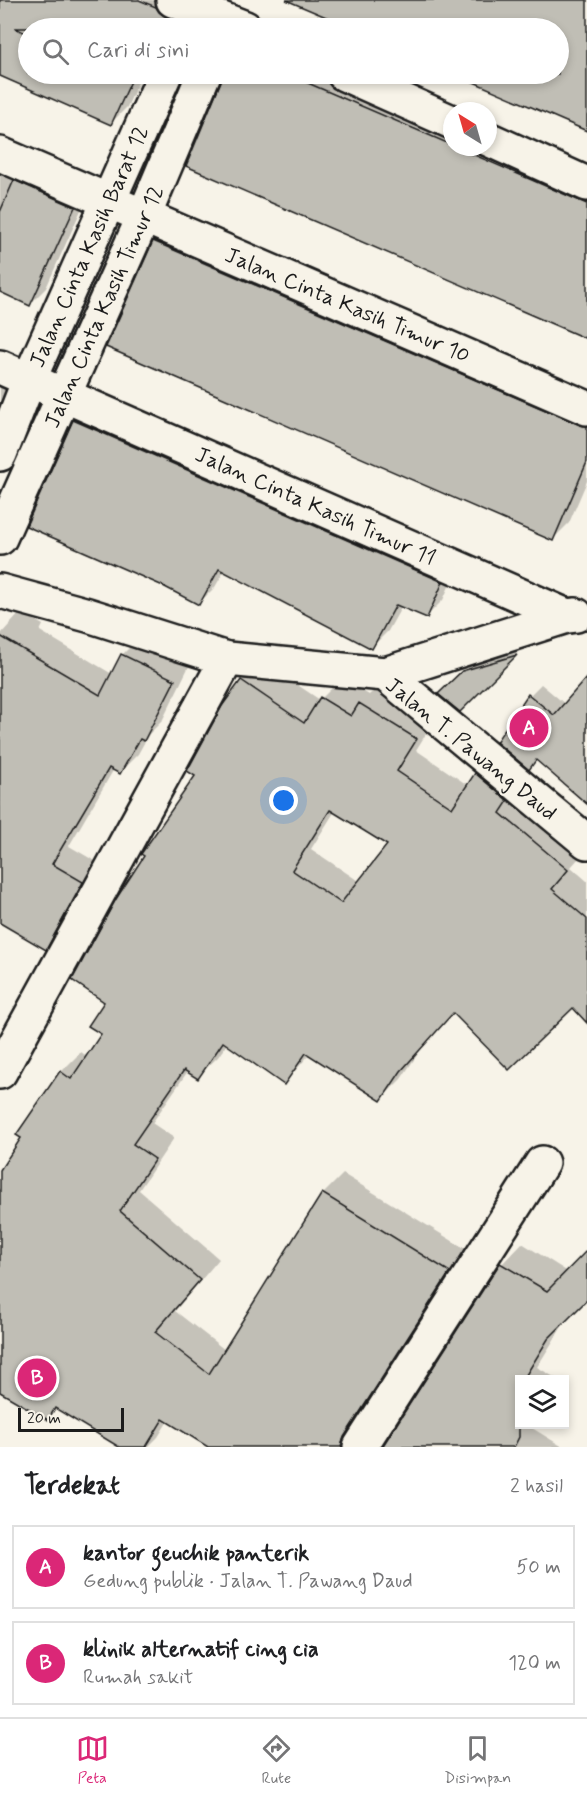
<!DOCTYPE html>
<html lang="id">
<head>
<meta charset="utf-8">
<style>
  :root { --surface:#fff; --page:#f2f2f2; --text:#202124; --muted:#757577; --line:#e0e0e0; --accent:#db2777 }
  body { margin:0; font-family:Mynerve,sans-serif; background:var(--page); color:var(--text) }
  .controls { position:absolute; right:18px; bottom:18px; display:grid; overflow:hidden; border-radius:0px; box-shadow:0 3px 9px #0003 }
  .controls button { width:54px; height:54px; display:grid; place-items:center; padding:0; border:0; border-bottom:2px solid var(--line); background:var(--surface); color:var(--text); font:30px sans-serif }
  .compass { position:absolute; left:443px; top:102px; width:54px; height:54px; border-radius:50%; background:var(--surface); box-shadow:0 3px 9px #0003; rotate:323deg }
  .scale { position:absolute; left:18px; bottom:15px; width:106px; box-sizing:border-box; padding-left:6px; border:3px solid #1c1c1c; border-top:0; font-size:16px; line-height:21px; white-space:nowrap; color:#1c1c1c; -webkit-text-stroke:4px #f7f3e8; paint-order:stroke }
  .you { position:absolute; left:284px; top:801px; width:21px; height:21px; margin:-15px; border:4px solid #fff; border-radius:50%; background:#1a73e8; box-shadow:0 0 0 9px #1a73e833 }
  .badge { display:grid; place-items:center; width:39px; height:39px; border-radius:50%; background:var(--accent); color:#fff; font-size:20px; font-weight:700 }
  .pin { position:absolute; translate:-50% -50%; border:3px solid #fff; box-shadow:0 2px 6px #0006 }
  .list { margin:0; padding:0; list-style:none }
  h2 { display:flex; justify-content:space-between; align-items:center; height:78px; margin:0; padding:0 24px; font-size:26px }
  h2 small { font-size:20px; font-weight:400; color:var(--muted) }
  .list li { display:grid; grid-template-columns:39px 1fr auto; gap:18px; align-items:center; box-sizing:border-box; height:84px; margin:0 12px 12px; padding:0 12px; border:2px solid var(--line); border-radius:0px }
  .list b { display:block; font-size:22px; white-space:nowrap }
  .list p { margin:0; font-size:20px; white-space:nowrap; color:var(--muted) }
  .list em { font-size:20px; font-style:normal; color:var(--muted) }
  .icon { flex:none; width:33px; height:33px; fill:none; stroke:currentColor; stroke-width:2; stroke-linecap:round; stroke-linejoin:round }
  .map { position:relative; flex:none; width:587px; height:1447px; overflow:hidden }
  .search { position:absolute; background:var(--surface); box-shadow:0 3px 9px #0003; left:18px; right:18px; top:18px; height:66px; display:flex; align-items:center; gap:15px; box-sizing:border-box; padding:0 21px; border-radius:33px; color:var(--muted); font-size:22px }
  .sheet { height:270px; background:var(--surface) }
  nav { display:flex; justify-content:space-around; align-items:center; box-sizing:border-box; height:84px; border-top:2px solid var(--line); background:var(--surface); font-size:16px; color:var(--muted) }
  nav a { display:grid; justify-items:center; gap:3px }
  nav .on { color:var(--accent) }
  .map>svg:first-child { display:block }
  .shadow { fill:#0003; fill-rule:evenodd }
  .building { fill:#c0beb5; stroke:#1c1c1c; stroke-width:1.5; fill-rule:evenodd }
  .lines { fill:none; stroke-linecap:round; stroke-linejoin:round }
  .minor-casing { stroke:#1c1c1c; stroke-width:38 }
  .minor { stroke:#f7f3e8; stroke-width:33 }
  .labels { text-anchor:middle; stroke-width:4.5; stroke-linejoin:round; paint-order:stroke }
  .street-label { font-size:22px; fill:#1c1c1c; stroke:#f7f3e8 }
</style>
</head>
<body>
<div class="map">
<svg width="587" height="1447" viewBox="0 0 587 1447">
  <rect width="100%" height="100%" fill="#f7f3e8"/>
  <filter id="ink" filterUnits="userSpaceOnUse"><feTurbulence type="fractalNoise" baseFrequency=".0167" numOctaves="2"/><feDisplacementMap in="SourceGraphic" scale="12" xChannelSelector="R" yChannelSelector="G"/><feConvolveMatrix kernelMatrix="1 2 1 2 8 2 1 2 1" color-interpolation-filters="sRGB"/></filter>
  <g filter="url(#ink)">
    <g class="shadow">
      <path d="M0 0H173L161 28H28V74H142L127 107 111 123 0 75Z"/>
      <path d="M290 0H587V129L459 74H558V28H355Z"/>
      <path d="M224 74H339L452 122V147H488L587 181V338L223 82Z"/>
      <path d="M0 146 90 190 46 288 30 304 0 291Z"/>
      <path d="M171 225 587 405V481L569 523 553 539 108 347 155 242Z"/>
      <path d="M0 374 16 381 0 418Z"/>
      <path d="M91 404 458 566 443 600 427 616 402 606 388 631 372 647 225 570 215 587 199 603 163 584 28 526 75 421Z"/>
      <path d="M21 612 43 625 40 631 112 674 122 655 140 637 191 662 162 721 149 734 138 754 120 772 114 769 69 846 100 864 64 930 46 948 0 921V635Z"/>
      <path d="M529 641 460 710 441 694 480 655Z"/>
      <path d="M262 661 320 700 342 678 369 695 381 683 436 718 416 750 469 786 476 774 497 754 587 849 571 867 587 881V1015L573 1006 454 1012 421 1049 401 1079 380 1100 310 1054 284 1083 227 1044 218 1057 197 1077 188 1071 152 1123 174 1138 139 1190 219 1259 175 1311 225 1350 323 1194 343 1174 469 1251 371 1443 381 1446 385 1445 502 1264 522 1243 568 1272 587 1252V1298L568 1317 537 1367 559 1380H520V1424H534L532 1428 563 1447H211L168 1421 158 1437 148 1447H122L58 1408 48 1418 0 1390V1172L24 1138 61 1072 81 1052 88 1057 103 1034 106 1001 197 776 242 681ZM335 811 389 844 360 882 311 849Z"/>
      <path d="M587 679V802L538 759 529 768 498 742 530 695 541 684 565 704Z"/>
    </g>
    <g class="building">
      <path d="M0 0H139L156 7 159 12 166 17 195 28H15L28 34V74H119L132 79 111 125 0 76Z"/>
      <path d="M286 0H587V131L455 74H558V28H352Z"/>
      <path d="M222 74H287L452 145V147H456L587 204V339L186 166 221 81Z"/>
      <path d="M14 180 75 207 30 306 0 292V212Z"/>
      <path d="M153 241 580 425 587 426V462L553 541 106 347Z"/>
      <path d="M73 420 443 582 427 618 396 605 372 649 219 569 199 605 163 586 26 526Z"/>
      <path d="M0 636 100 695 121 654 175 680 144 741 140 739 120 774 109 768 52 864 83 882 46 950 0 923Z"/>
      <path d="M517 655 460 712 438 694 462 671Z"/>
      <path d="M587 677V804L536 760 529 770 496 742 528 694 554 715Z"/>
      <path d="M241 680 304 723 320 697 351 716 359 703 417 739 397 771 452 808 475 773 508 801 500 813 568 870 552 889 587 919V1023L573 1008 509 1070 453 1013 401 1071 381 1101 306 1053 284 1085 223 1042 198 1079 184 1070 133 1144 155 1159 120 1211 200 1280 155 1332 209 1374 322 1193 450 1272 344 1437 341 1447H208L163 1419 146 1447H119L55 1408 48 1420 0 1392V1170L21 1138 16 1135 60 1071 71 1079 101 1034 88 1026 104 1002 72 980 116 899 144 856 141 854 195 776 187 771 222 706ZM330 810 387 845 341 903 292 870Z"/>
      <path d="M587 1250V1300L548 1339 523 1380H519V1437L514 1447H382L500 1263 547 1291Z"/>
    </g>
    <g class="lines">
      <g class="minor-casing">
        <g id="minor">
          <path d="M173 0 245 28"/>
          <path d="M344 74 452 122"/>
          <path d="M488 139 587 184"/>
          <path d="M0 154 587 408"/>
          <path d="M0 367 567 616"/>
          <path d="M0 454 29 380 165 74"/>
          <path d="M0 538 144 216 204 74"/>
          <path d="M0 591 88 615 227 659 385 674 587 842"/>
          <path d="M385 674 567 616 576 615"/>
          <path d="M0 1072 227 659"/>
          <path d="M360 1447 542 1163"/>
        </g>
      </g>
      <use href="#minor" class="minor"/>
    </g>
  </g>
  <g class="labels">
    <g class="street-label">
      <text transform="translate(88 246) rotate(-66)" y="8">Jalan Cinta Kasih Barat 12</text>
      <text transform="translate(348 304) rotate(23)" y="8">Jalan Cinta Kasih Timur 10</text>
      <text transform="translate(103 306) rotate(-66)" y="8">Jalan Cinta Kasih Timur 12</text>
      <text transform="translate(316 505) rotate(24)" y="8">Jalan Cinta Kasih Timur 11</text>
      <text transform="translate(472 748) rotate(39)" y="8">Jalan T. Pawang Daud</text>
    </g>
  </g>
</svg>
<div class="controls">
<button><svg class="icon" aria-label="layers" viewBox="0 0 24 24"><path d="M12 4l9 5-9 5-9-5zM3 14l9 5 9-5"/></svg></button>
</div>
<svg class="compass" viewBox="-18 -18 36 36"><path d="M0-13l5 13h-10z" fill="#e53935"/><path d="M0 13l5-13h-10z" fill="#757577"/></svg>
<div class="scale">20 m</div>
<div class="you"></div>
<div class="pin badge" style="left:529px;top:728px">A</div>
<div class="pin badge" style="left:37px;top:1378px">B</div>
<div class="search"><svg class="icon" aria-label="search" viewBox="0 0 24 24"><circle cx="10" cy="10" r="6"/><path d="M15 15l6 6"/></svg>Cari di sini</div>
</div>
<section class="sheet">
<h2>Terdekat<small>2 hasil</small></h2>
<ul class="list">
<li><span class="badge">A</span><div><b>kantor geuchik panterik</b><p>Gedung publik · Jalan T. Pawang Daud</p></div><em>50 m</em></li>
<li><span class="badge">B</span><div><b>klinik alternatif cing cia</b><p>Rumah sakit</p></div><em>120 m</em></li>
</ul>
</section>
<nav>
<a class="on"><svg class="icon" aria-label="map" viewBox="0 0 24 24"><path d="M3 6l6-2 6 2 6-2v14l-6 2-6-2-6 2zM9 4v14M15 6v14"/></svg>Peta</a>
<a><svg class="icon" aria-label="directions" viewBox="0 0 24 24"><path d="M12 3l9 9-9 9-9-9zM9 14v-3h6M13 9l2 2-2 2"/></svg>Rute</a>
<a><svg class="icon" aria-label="saved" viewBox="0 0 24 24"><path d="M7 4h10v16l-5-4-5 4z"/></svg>Disimpan</a>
</nav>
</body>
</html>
